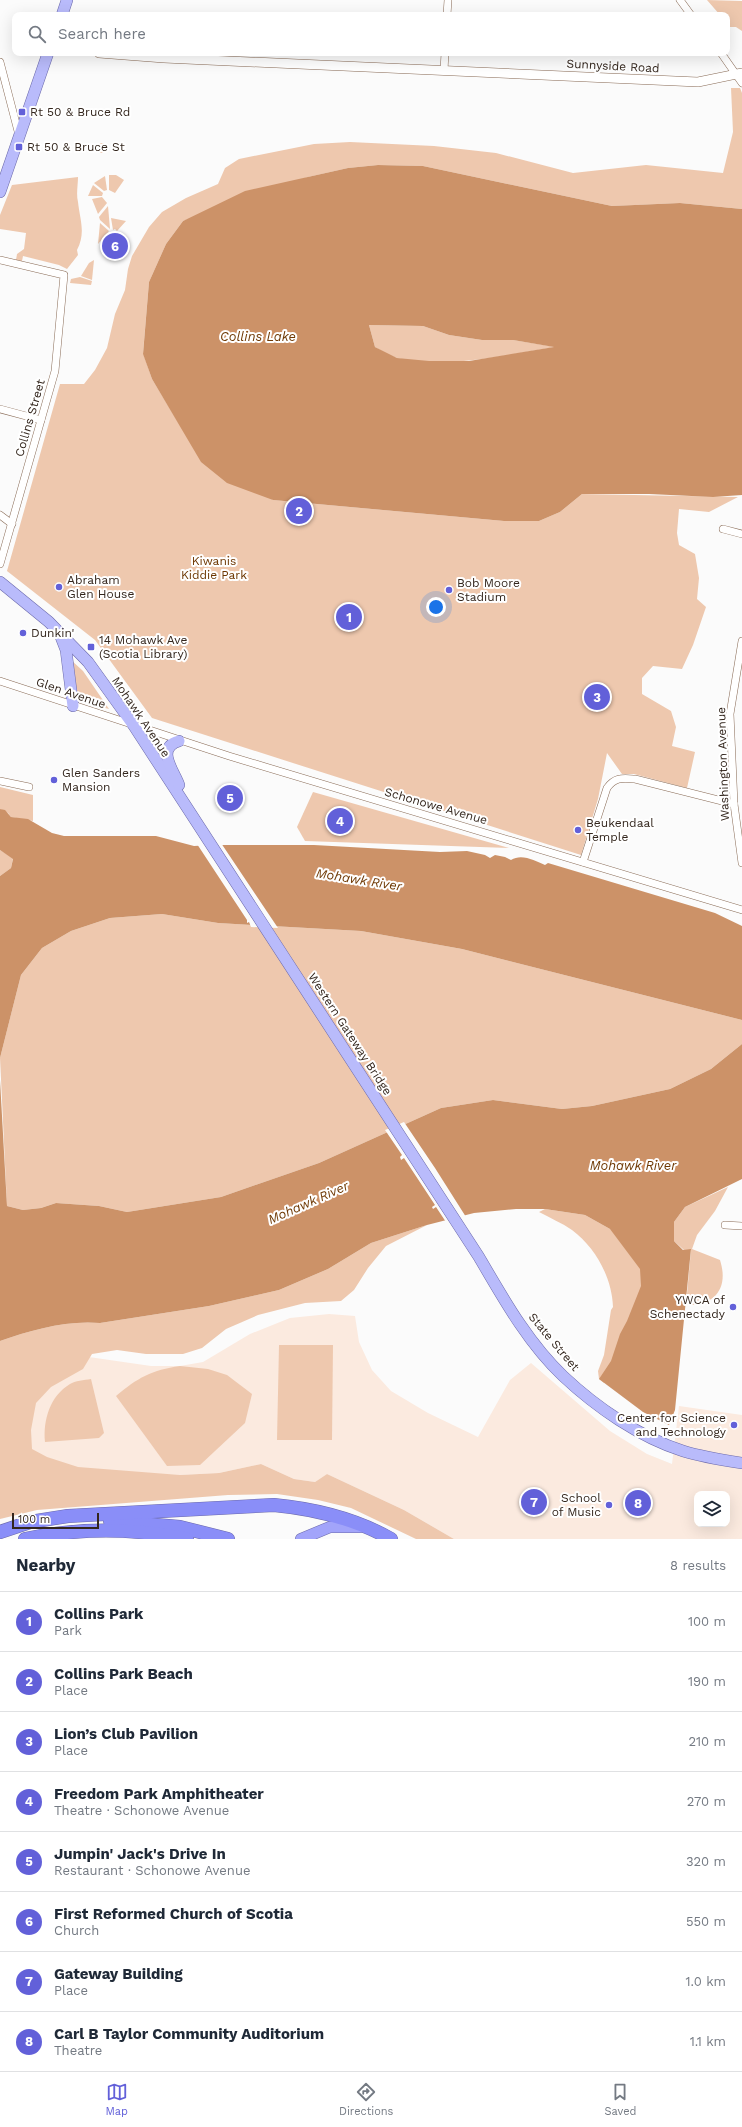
<!DOCTYPE html>
<html lang="en">
<head>
<meta charset="utf-8">
<style>
  :root { --surface:#fff; --page:#f2f2f3; --text:#1f2937; --muted:#747a83; --line:#e0e1e3; --accent:#6260d9 }
  body { margin:0; font-family:"Work Sans",sans-serif; background:var(--page); color:var(--text) }
  .controls { position:absolute; right:12px; bottom:12px; display:grid; overflow:hidden; border-radius:8px; box-shadow:0 4px 16px #0002 }
  .controls button { width:36px; height:36px; display:grid; place-items:center; padding:0; border:0; border-bottom:1px solid var(--line); background:var(--surface); color:var(--text); font:20px sans-serif }
  .scale { position:absolute; left:12px; bottom:10px; width:87px; box-sizing:border-box; padding-left:4px; border:2px solid #33261d; border-top:0; font-size:11px; line-height:14px; white-space:nowrap; color:#33261d; -webkit-text-stroke:3px #fff; paint-order:stroke }
  .you { position:absolute; left:436px; top:607px; width:14px; height:14px; margin:-10px; border:3px solid #fff; border-radius:50%; background:#1a73e8; box-shadow:0 0 0 6px #1a73e833 }
  .badge { display:grid; place-items:center; width:26px; height:26px; border-radius:50%; background:var(--accent); color:#fff; font-size:13px; font-weight:700 }
  .pin { position:absolute; translate:-50% -50%; border:2px solid #fff; box-shadow:0 1px 4px #0006 }
  .list { margin:0; padding:0; list-style:none }
  h2 { display:flex; justify-content:space-between; align-items:center; height:52px; margin:0; padding:0 16px; font-size:17px }
  h2 small { font-size:13px; font-weight:400; color:var(--muted) }
  .list li { display:grid; grid-template-columns:26px 1fr auto; gap:12px; align-items:center; box-sizing:border-box; height:60px; padding:0 16px; border-top:1px solid var(--line) }
  .list b { display:block; font-size:15px; white-space:nowrap }
  .list p { margin:0; font-size:13px; white-space:nowrap; color:var(--muted) }
  .list em { font-size:13px; font-style:normal; color:var(--muted) }
  .icon { flex:none; width:22px; height:22px; fill:none; stroke:currentColor; stroke-width:2; stroke-linecap:round; stroke-linejoin:round }
  .map { position:relative; flex:none; width:742px; height:1539px; overflow:hidden }
  .search { position:absolute; background:var(--surface); box-shadow:0 4px 16px #0002; left:12px; right:12px; top:12px; height:44px; display:flex; align-items:center; gap:10px; box-sizing:border-box; padding:0 14px; border-radius:8px; color:var(--muted); font-size:15px }
  .sheet { height:532px; background:var(--surface) }
  nav { display:flex; justify-content:space-around; align-items:center; box-sizing:border-box; height:56px; border-top:1px solid var(--line); background:var(--surface); font-size:11px; color:var(--muted) }
  nav a { display:grid; justify-items:center; gap:2px }
  nav .on { color:var(--accent) }
  .map>svg:first-child { display:block }
  .built { fill:#fbeadf; fill-rule:evenodd }
  .green { fill:#eec8ae }
  .water { fill:#cc9268; fill-rule:evenodd }
  .pier { fill:#fbfbfb }
  .lines { fill:none; stroke-linecap:round; stroke-linejoin:round }
  .minor-casing { stroke:#896b56; stroke-width:8 }
  .tertiary-casing { stroke:#896b56; stroke-width:10 }
  .primary-casing { stroke:#6c6aab; stroke-width:12 }
  .trunk-casing { stroke:#6c6aab; stroke-width:12 }
  .motorway-casing { stroke:#6c6aab; stroke-width:14 }
  .minor { stroke:#fff; stroke-width:7 }
  .tertiary { stroke:#fff; stroke-width:9 }
  .primary { stroke:#b9bbfb; stroke-width:11 }
  .trunk { stroke:#a2a4fa; stroke-width:11 }
  .motorway { stroke:#8a8ef8; stroke-width:13 }
  .poi-dot { fill:#6260d9; stroke:#fff; stroke-width:1.5 }
  .labels { text-anchor:middle; stroke-width:4; stroke-linejoin:round; paint-order:stroke }
  .street-label { font-size:12px; fill:#33261d; stroke:#fff }
  .poi-label { font-size:12px; fill:#33261d; stroke:#fff; text-anchor:start }
  .park-label { font-size:12px; fill:#6c3601; stroke:#fff }
  .water-label { font-size:13px; font-style:italic; fill:#6f3904; stroke:#fff }
</style>
</head>
<body>
<div class="map">
<svg width="742" height="1539" viewBox="0 0 742 1539">
  <rect width="100%" height="100%" fill="#fbfbfb"/>
  <path class="built" d="M329 1314 355 1316 359 1342 372 1370 391 1391 428 1413 478 1437 510 1380 531 1363 610 1431 647 1454 672 1464 679 1406 742 1415V1539H454L404 1510 327 1474 315 1482 294 1479 261 1464 219 1473 180 1475 76 1473 28 1455 26 1425 40 1361 82 1356 151 1366H180L203 1362 250 1334 290 1318ZM697 1494H727V1524H697Z"/>
  <g class="green">
    <path d="M707 0 742 1V31L736 27H730L727 24V15H720Z"/>
    <path d="M731 88H740L742 93V209L680 203 612 206 423 166 378 165 348 168 308 177 183 221 166 244 149 282 143 353 152 379 178 422 273 500 504 521H539L560 512 582 494 738 497 709 512 679 509 677 533 679 545 695 554 699 578 697 599 706 607 693 645 682 669 653 666 642 678V694L671 711 676 727 672 746 695 752 687 788 634 774H622L607 753 598 799 581 855 152 718 95 640 7 571 60 384H84L95 370 107 348 115 314 125 290 128 269 132 256 149 227 162 212 186 198 218 184 225 168 239 159 314 144 350 142 434 146 496 153 573 173 646 165 723 173 733 132Z"/>
    <circle cx="102" cy="148" r="5"/>
    <path d="M109 175H116L124 180 115 193 109 190Z"/>
    <path d="M105 176 107 190 104 191 94 183Z"/>
    <path d="M78 177C78 185 76 194 78 202 80 220 86 233 77 250L78 255 67 269 59 265 23 256 22 261 16 260 17 254 24 249 26 233 0 229V215L12 185Z"/>
    <path d="M93 185 103 193 102 196H88Z"/>
    <path d="M102 197 107 203 98 214 92 199Z"/>
    <path d="M108 206 110 229 100 220 99 217Z"/>
    <path d="M111 218 126 221 117 231 115 229 113 230Z"/>
    <path d="M100 223 109 231 98 244Z"/>
    <path d="M94 260 92 280 81 276 89 263Z"/>
    <path d="M80 277 92 281 91 285 70 283 71 279Z"/>
    <path d="M369 325 423 326 449 335 482 340H513L556 347C509 354 444 370 397 358 390 356 382 351 375 347Z"/>
    <path d="M71 660 83 671 109 709 76 700Z"/>
    <path d="M0 787 33 795V821L11 817 8 813 0 809Z"/>
    <path d="M313 792 509 848 305 841 297 827Z"/>
    <path d="M0 850 13 858 11 868 0 876Z"/>
    <path d="M162 914 218 923 361 931 462 949 742 1020V1044L711 1069 670 1089 592 1106 562 1109 493 1100 441 1108 319 1163 221 1197 127 1212 99 1206 56 1203 41 1208 23 1210 7 1206 0 1058 21 975 42 948 71 931 110 918Z"/>
    <path d="M728 1187 715 1211 697 1235 692 1249 720 1260C729 1288 715 1306 686 1305L691 1250H684L674 1241V1222L685 1207Z"/>
    <path d="M545 1209 585 1215 610 1229 657 1247 604 1383 599 1379 598 1371 604 1355 611 1310 613 1307C612 1278 596 1248 572 1230 562 1223 550 1218 539 1212Z"/>
    <path d="M427 1225 386 1246 368 1268 354 1290 341 1301 305 1303 258 1315 226 1329 202 1348 183 1354H146L117 1350 92 1354 83 1369 51 1387 36 1403 31 1430 32 1449 47 1457 78 1467 180 1475 219 1473 261 1464 294 1479 315 1482 327 1474 404 1510 454 1539H416L351 1508 318 1500 277 1494 228 1495 37 1510 0 1519V1341C31 1330 67 1320 100 1323L209 1306 279 1290 328 1269 371 1243Z"/>
    <path d="M279 1345H333L332 1440H277Z"/>
    <path d="M180 1366 208 1369 227 1375 252 1394 245 1423 200 1465 167 1466 116 1396C137 1378 152 1370 180 1366Z"/>
    <path d="M91 1379 104 1433 99 1438 45 1442C43 1420 50 1396 70 1384 75 1381 84 1380 91 1379Z"/>
  </g>
  <g class="water">
    <path d="M378 165 423 166 612 206 680 203 742 209V495L713 497 649 494H582L560 512 539 521H504L273 500 227 483 201 462 152 379 143 354 149 282 166 244 183 221 245 191 348 168ZM369 325 423 326 449 335 482 340H513L554 347 469 361H429L397 358 375 347Z"/>
    <path d="M0 809 5 810 11 817 28 819 52 833 64 836H156L194 846 212 845H314L440 852 467 851 485 855 490 858 495 855 505 857 511 860C522 853 535 861 545 865L548 863 715 913 742 926V1020L462 949 361 931 218 923 162 914 110 918 71 931 42 948 21 975 0 1058V876L11 868 13 859 0 850Z"/>
    <path d="M742 1044V1179L685 1207 674 1222V1241L683 1250 691 1249 675 1410 669 1425 643 1412 599 1379 611 1361 620 1334 627 1321 641 1286 640 1269 610 1229 585 1215 545 1209H516L474 1213 427 1225 371 1243 328 1269 279 1290 209 1306 100 1323C67 1320 31 1330 0 1341V1080L7 1206 23 1210 41 1208 56 1203 99 1206 127 1212 221 1197 319 1163 441 1108 493 1100 562 1109 592 1106 670 1089 711 1069Z"/>
  </g>
  <g class="pier">
    <path d="M212 843H221L278 928 251 927 249 922 247 923V920L197 844Z"/>
    <path d="M404 1122 435 1168 466 1217 446 1222 436 1207 433 1209 432 1207 435 1205 404 1158 401 1160 400 1157 402 1155 385 1130Z"/>
  </g>
  <g class="lines">
    <g class="minor-casing">
      <g id="minor">
        <path d="M680 0 691 15"/>
        <path d="M447 15 448 0"/>
        <path d="M721 53 742 83"/>
        <path d="M0 62 19 135"/>
        <path d="M444 70 445 53"/>
        <path d="M0 260 64 275 55 371 0 564"/>
        <path d="M0 409 41 420"/>
        <path d="M0 515 12 524"/>
        <path d="M723 529 742 534"/>
        <path d="M742 641 730 714 734 804 742 863"/>
        <path d="M0 681 229 756 742 910"/>
        <path d="M0 781 29 787"/>
        <path d="M583 862 607 788C615 777 622 778 635 779L734 804"/>
        <path d="M725 1225 742 1226"/>
      </g>
    </g>
    <g class="tertiary-casing">
      <path id="tertiary" d="M99 53 164 58 698 82 742 73"/>
    </g>
    <g class="primary-casing">
      <g id="primary">
        <path d="M62 15 67 0"/>
        <path d="M0 192 48 53"/>
        <path d="M0 582 49 622 88 662 134 726 479 1257C503 1298 528 1343 563 1376 596 1407 639 1437 683 1451 702 1457 722 1460 742 1463"/>
        <path d="M61 637 66 650 73 706"/>
        <path d="M179 741C155 748 174 771 179 785"/>
      </g>
    </g>
    <g class="trunk-casing">
      <path id="trunk" d="M301 1539 330 1527H360"/>
    </g>
    <g class="motorway-casing">
      <g id="motorway">
        <path d="M110 1521 180 1527 228 1539"/>
        <path d="M0 1532 30 1522 68 1516 274 1505C316 1509 354 1518 391 1539"/>
        <path d="M25 1539C78 1528 134 1528 187 1539"/>
      </g>
    </g>
    <use href="#minor" class="minor"/>
    <use href="#tertiary" class="tertiary"/>
    <use href="#primary" class="primary"/>
    <use href="#trunk" class="trunk"/>
    <use href="#motorway" class="motorway"/>
  </g>
  <g class="poi-dot">
    <rect x="18" y="108" width="8" height="8" rx="2"/>
    <rect x="15" y="143" width="8" height="8" rx="2"/>
    <circle cx="59" cy="587" r="4"/>
    <circle cx="449" cy="590" r="4"/>
    <circle cx="23" cy="633" r="4"/>
    <rect x="87" y="643" width="8" height="8" rx="2"/>
    <circle cx="54" cy="780" r="4"/>
    <circle cx="578" cy="830" r="4"/>
    <circle cx="733" cy="1307" r="4"/>
    <circle cx="734" cy="1425" r="4"/>
    <circle cx="609" cy="1505" r="4"/>
  </g>
  <g class="labels">
    <g class="street-label">
      <text transform="translate(613 66) rotate(3)" y="4">Sunnyside Road</text>
      <text transform="translate(30 418) rotate(-74)" y="4">Collins Street</text>
      <text transform="translate(71 693) rotate(19)" y="4">Glen Avenue</text>
      <text transform="translate(141 717) rotate(56)" y="4">Mohawk Avenue</text>
      <text transform="translate(723 764) rotate(-92)" y="4">Washington Avenue</text>
      <text transform="translate(436 806) rotate(16)" y="4">Schonowe Avenue</text>
      <text transform="translate(350 1034) rotate(57)" y="4">Western Gateway Bridge</text>
      <text transform="translate(554 1342) rotate(50)" y="4">State Street</text>
    </g>
    <g class="poi-label">
      <text x="30" y="116">Rt 50 &amp; Bruce Rd</text>
      <text x="27" y="151">Rt 50 &amp; Bruce St</text>
      <text x="67" y="584">Abraham<tspan x="67" dy="14">Glen House</tspan></text>
      <text x="457" y="587">Bob Moore<tspan x="457" dy="14">Stadium</tspan></text>
      <text x="31" y="637">Dunkin'</text>
      <text x="99" y="644">14 Mohawk Ave<tspan x="99" dy="14">(Scotia Library)</tspan></text>
      <text x="62" y="777">Glen Sanders<tspan x="62" dy="14">Mansion</tspan></text>
      <text x="586" y="827">Beukendaal<tspan x="586" dy="14">Temple</tspan></text>
      <text x="725" y="1304" text-anchor="end">YWCA of<tspan x="725" dy="14">Schenectady</tspan></text>
      <text x="726" y="1422" text-anchor="end">Center for Science<tspan x="726" dy="14">and Technology</tspan></text>
      <text x="601" y="1502" text-anchor="end">School<tspan x="601" dy="14">of Music</tspan></text>
    </g>
    <g class="park-label">
      <text x="214" y="565">Kiwanis<tspan x="214" dy="14">Kiddie Park</tspan></text>
    </g>
    <g class="water-label">
      <text x="258" y="341">Collins Lake</text>
      <text transform="translate(359 879) rotate(9)" y="5">Mohawk River</text>
      <text x="633" y="1170">Mohawk River</text>
      <text transform="translate(308 1202) rotate(-24)" y="5">Mohawk River</text>
    </g>
  </g>
</svg>
<div class="controls">
<button><svg class="icon" aria-label="layers" viewBox="0 0 24 24"><path d="M12 4l9 5-9 5-9-5zM3 14l9 5 9-5"/></svg></button>
</div>
<div class="scale">100 m</div>
<div class="you"></div>
<div class="pin badge" style="left:349px;top:617px">1</div>
<div class="pin badge" style="left:299px;top:511px">2</div>
<div class="pin badge" style="left:597px;top:697px">3</div>
<div class="pin badge" style="left:340px;top:821px">4</div>
<div class="pin badge" style="left:230px;top:798px">5</div>
<div class="pin badge" style="left:115px;top:246px">6</div>
<div class="pin badge" style="left:534px;top:1502px">7</div>
<div class="pin badge" style="left:638px;top:1503px">8</div>
<div class="search"><svg class="icon" aria-label="search" viewBox="0 0 24 24"><circle cx="10" cy="10" r="6"/><path d="M15 15l6 6"/></svg>Search here</div>
</div>
<section class="sheet">
<h2>Nearby<small>8 results</small></h2>
<ul class="list">
<li><span class="badge">1</span><div><b>Collins Park</b><p>Park</p></div><em>100 m</em></li>
<li><span class="badge">2</span><div><b>Collins Park Beach</b><p>Place</p></div><em>190 m</em></li>
<li><span class="badge">3</span><div><b>Lion’s Club Pavilion</b><p>Place</p></div><em>210 m</em></li>
<li><span class="badge">4</span><div><b>Freedom Park Amphitheater</b><p>Theatre · Schonowe Avenue</p></div><em>270 m</em></li>
<li><span class="badge">5</span><div><b>Jumpin' Jack's Drive In</b><p>Restaurant · Schonowe Avenue</p></div><em>320 m</em></li>
<li><span class="badge">6</span><div><b>First Reformed Church of Scotia</b><p>Church</p></div><em>550 m</em></li>
<li><span class="badge">7</span><div><b>Gateway Building</b><p>Place</p></div><em>1.0 km</em></li>
<li><span class="badge">8</span><div><b>Carl B Taylor Community Auditorium</b><p>Theatre</p></div><em>1.1 km</em></li>
</ul>
</section>
<nav>
<a class="on"><svg class="icon" aria-label="map" viewBox="0 0 24 24"><path d="M3 6l6-2 6 2 6-2v14l-6 2-6-2-6 2zM9 4v14M15 6v14"/></svg>Map</a>
<a><svg class="icon" aria-label="directions" viewBox="0 0 24 24"><path d="M12 3l9 9-9 9-9-9zM9 14v-3h6M13 9l2 2-2 2"/></svg>Directions</a>
<a><svg class="icon" aria-label="saved" viewBox="0 0 24 24"><path d="M7 4h10v16l-5-4-5 4z"/></svg>Saved</a>
</nav>
</body>
</html>
